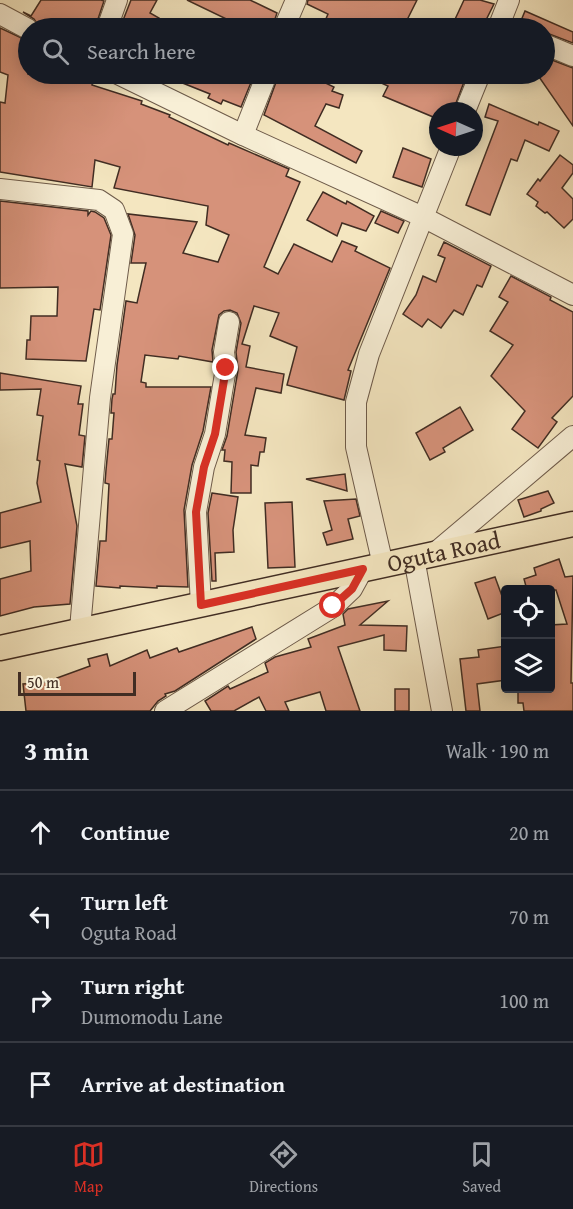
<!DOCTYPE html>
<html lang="en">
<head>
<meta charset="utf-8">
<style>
  :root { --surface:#171b24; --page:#242831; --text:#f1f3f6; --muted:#9ea1a6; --line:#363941; --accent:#d93025 }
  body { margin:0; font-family:"Gentium Book Plus",serif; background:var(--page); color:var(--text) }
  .controls { position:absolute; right:18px; bottom:18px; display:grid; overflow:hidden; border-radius:6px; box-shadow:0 3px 15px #0003 }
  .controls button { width:54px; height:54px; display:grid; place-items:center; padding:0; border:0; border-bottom:2px solid var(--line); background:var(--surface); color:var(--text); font:30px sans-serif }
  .compass { position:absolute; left:429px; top:102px; width:54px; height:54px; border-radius:50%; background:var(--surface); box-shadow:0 3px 15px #0003; rotate:273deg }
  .scale { position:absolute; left:18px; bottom:15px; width:118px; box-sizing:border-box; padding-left:6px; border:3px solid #412d23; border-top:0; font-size:16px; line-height:21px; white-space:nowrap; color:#412d23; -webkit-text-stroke:4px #f8efd6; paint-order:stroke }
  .stop { position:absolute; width:18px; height:18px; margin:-14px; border:4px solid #d93025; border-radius:50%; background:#fff }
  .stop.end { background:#d93025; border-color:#fff; box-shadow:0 2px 6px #0008 }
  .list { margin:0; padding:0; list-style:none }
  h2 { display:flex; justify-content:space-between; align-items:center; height:78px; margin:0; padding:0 24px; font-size:26px }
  h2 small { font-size:20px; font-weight:400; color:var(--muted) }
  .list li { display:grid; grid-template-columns:39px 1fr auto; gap:18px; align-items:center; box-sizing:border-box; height:84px; padding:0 24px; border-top:2px solid var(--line) }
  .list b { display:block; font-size:22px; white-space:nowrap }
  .list p { margin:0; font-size:20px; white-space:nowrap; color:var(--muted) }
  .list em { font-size:20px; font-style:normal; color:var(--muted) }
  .icon { flex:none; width:33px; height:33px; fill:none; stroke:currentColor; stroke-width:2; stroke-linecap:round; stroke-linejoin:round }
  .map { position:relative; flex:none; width:573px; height:711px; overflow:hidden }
  .search { position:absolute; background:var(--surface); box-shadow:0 3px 15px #0003; left:18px; right:18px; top:18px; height:66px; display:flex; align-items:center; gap:15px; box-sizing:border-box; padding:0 21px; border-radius:33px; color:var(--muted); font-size:22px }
  .sheet { height:414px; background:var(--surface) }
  nav { display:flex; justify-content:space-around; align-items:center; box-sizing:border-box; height:84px; border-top:2px solid var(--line); background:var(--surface); font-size:16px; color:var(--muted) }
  nav a { display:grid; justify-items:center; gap:3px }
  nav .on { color:var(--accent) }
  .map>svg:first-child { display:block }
  .building { fill:#d6927a; stroke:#412d23; stroke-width:1.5 }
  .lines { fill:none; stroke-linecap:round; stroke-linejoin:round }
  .minor-casing { stroke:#6e5b4a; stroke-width:22 }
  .major-casing { stroke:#412d23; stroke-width:27 }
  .minor { stroke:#f8efd6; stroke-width:20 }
  .major { stroke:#f4e6c0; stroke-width:24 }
  .route { stroke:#d93025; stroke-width:8 }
  .labels { text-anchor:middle; stroke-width:4.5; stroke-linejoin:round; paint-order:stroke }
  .street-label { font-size:24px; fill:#412d23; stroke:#f8efd6 }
</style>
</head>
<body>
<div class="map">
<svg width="573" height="711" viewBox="0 0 573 711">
  <rect width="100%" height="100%" fill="#f4e6c0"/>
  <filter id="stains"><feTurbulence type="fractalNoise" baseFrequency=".00333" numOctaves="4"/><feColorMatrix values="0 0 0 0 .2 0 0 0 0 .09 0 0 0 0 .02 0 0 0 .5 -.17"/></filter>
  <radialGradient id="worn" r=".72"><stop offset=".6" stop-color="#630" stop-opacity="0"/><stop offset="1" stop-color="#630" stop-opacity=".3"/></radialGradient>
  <g class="building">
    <path d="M41 0H101L104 1 95 28H40L34 19 23 12 31 16Z"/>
    <path d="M131 0H157L150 13 159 18 154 28H120Z"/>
    <path d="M187 0H250L277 13 272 28H245Z"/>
    <path d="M308 0H417L403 28H322L328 14 307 4Z"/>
    <path d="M464 0H480L494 4 482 28H451Z"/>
    <path d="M525 11 573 32V43L544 32V28H518Z"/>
    <path d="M0 28 28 41V74H61L93 78 92 85 142 101 141 104 170 115 169 117 228 145 229 143 289 169 286 176 300 182 264 267 278 274 294 244 332 262 342 241 357 247 355 251 390 268 348 370 351 371 344 400 287 385 297 347 270 336 279 313 254 306 242 344 250 346 246 367 284 374 281 393 256 388 245 435 266 438 264 452H260L258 466 251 465V493H231L232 462 224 461 225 450H222L227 436 238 370 236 352 241 323 237 313 230 310 224 311 219 315 212 350 213 362 179 356 178 359 145 355 141 382 146 383V387H211L203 431 192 465 184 510 188 587 157 586V588L120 586V588L96 586 100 541H106L109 484 105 483 106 470 109 439H112L114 413H111L112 399 113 394H115L117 365 126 301 137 303 146 263H131L135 235 128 214 197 222 183 253 218 262 229 235 206 225 208 206 114 188 120 167 95 160 92 187 0 172V102L5 103 8 75 0 72Z"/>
    <path d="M544 57 573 68V126L537 74H544Z"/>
    <path d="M160 74H235L252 80 241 107 223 100 221 104 208 98 210 94Z"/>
    <path d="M279 74H307L334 87 332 91 343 95 339 108 326 104 315 126 362 151 356 163 264 115Z"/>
    <path d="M362 74H467L453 111H438V119L383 96 388 86Z"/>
    <path d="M489 104 538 125 539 122 559 131 549 151 525 140 517 161 511 159 490 215 466 205 498 121 485 117Z"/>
    <path d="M403 148 431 159 422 187 393 177Z"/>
    <path d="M560 155 573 165V173L562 188 573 199V219L564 228 547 212 545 213 536 206 538 202 527 194 538 179 540 181Z"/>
    <path d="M323 192 346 204 347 201 374 216 366 231 342 223 337 236 307 220Z"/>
    <path d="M0 201 88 211V215L91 211 95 212 104 218 111 235 100 310 94 309 86 361 26 359 27 340H30L31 316H57L58 287 0 288Z"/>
    <path d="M381 211 404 221 398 233 375 223Z"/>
    <path d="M444 242 491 266 482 287 477 285 463 315 454 310 441 328 428 319 422 327 403 314 416 295 423 276 436 282 445 258 438 255Z"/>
    <path d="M511 276 551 297 550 300 573 312V396L552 418 557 422 538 448 512 429 525 411 491 376 513 345 490 331 508 302 499 297Z"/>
    <path d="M0 373 81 386 78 404H83L79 435 85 436 82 467 65 464 77 526 70 604 34 607 0 616V579L31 571 30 541 0 548V513L41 502 37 483 40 461 37 460 43 416 37 415 41 389 0 390Z"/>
    <path d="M460 407 473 430 443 448 445 452 430 460 416 433Z"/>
    <path d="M345 474 347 491 306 479Z"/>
    <path d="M548 491 554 503 541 509V511L524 517 518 500Z"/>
    <path d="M212 493 238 497 233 530 234 552 215 553 216 581H212L208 513Z"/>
    <path d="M356 499 360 516 348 519 353 539 327 545 323 533 332 530 324 501Z"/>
    <path d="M292 502 295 567 268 568 265 503Z"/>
    <path d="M559 559 565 577 573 576 571 683H573V711H524L523 703H518V688H550V625L567 624 556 590H527L524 579 536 575 534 568Z"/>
    <path d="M495 577 506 607V612L488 619 475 583Z"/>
    <path d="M388 601 360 625 407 626 406 651 384 650V635L338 647 360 711H326L320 692 285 702 289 711H266L259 697 234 711H211L205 701 228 686 230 689 268 672 265 663 275 657 311 647 308 639 345 625 343 614 348 609Z"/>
    <path d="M252 627 256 639 175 691 165 694 166 696 158 701 150 711H26L23 684 58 681 57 678 90 666 88 659 107 654 110 666 147 650 150 658 177 648 179 652Z"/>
    <path d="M506 646V680L477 684 480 711H466L460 659 479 657 478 650Z"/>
    <rect x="395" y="689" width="14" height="22"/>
  </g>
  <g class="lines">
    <g class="minor-casing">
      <g id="minor">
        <path d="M0 14 28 29"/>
        <path d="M107 28 117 0"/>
        <path d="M284 28 296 0"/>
        <path d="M498 28 509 0"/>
        <path d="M544 44 573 56"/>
        <path d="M118 74 243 135 423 217 573 295"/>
        <path d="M465 111 480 74"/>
        <path d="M243 135 267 74"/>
        <path d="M0 189 99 200 114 210 123 234 100 398 80 629"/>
        <path d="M435 553 573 436"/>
        <path d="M414 558 442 711"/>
        <path d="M383 565 356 447V402L369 354 451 147"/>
        <path d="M201 605 196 512 204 467 215 434 226 368 224 352 229 322"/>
        <path d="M165 711 333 607 352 589 363 569"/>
      </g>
    </g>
    <g class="major-casing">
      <g id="major">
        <path id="s1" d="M0 648 573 524"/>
      </g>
    </g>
    <use href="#minor" class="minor"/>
    <use href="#major" class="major"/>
  </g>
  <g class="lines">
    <path class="route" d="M226 368 215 434 204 467 196 512 201 605 363 569 352 589 333 606"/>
  </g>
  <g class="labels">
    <g class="street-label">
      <text dy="8" stroke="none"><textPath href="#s1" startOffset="454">Oguta Road</textPath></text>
    </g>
  </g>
  <rect width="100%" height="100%" filter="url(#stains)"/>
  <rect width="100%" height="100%" fill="url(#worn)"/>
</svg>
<div class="controls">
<button><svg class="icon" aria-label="locate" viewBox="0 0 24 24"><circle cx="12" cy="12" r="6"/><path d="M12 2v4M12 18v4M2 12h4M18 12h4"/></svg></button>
<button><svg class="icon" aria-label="layers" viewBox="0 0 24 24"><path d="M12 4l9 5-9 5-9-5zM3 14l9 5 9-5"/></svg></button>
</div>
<svg class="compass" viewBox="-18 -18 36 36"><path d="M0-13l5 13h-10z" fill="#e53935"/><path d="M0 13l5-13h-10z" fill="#9ea1a6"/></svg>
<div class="scale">50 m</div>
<div class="stop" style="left:333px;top:606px"></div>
<div class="stop end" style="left:226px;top:368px"></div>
<div class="search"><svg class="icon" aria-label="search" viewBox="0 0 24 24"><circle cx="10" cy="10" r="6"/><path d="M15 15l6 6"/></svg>Search here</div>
</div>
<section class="sheet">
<h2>3 min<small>Walk · 190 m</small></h2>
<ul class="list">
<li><svg class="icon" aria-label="ahead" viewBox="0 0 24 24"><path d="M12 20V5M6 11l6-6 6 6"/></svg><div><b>Continue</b></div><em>20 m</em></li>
<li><svg class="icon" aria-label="left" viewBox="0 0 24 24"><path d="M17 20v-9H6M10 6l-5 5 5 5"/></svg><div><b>Turn left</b><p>Oguta Road</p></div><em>70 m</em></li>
<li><svg class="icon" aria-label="right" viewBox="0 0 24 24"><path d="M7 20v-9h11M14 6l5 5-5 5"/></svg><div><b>Turn right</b><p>Dumomodu Lane</p></div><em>100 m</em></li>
<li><svg class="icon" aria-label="arrive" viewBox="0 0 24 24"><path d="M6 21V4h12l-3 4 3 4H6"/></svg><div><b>Arrive at destination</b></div></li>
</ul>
</section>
<nav>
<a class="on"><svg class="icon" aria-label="map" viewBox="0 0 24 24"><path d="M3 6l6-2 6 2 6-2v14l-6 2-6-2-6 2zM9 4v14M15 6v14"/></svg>Map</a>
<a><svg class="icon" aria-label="directions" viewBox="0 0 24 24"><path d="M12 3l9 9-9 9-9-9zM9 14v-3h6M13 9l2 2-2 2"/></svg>Directions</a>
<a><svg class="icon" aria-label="saved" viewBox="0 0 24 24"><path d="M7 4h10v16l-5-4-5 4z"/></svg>Saved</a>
</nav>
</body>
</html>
